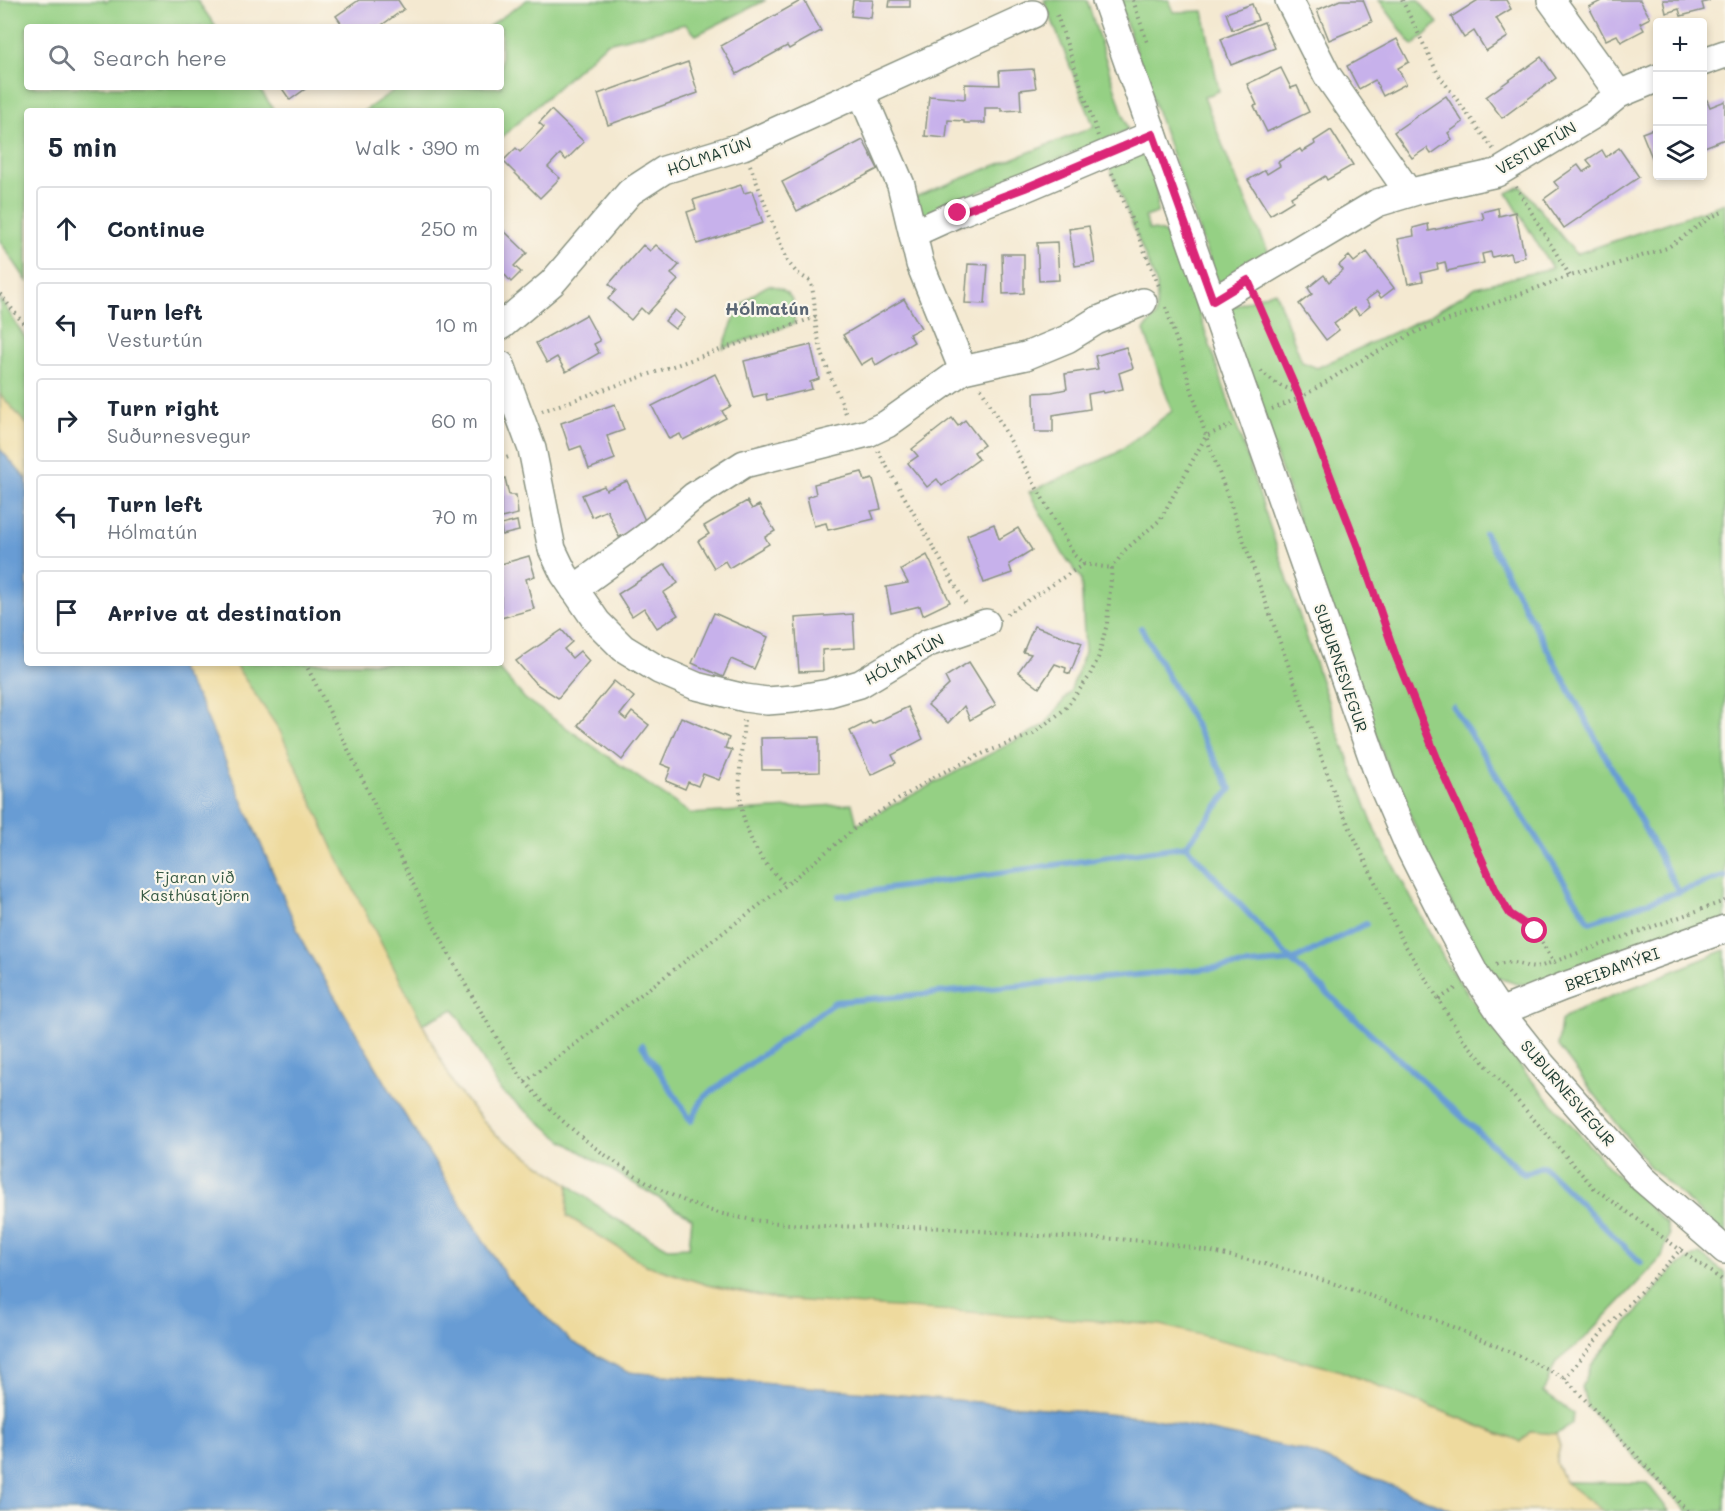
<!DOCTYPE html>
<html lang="en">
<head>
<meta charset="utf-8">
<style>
  :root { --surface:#fff; --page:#f6f6f7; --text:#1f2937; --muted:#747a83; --line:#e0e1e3 }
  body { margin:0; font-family:Mali,sans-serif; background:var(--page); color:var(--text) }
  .controls { position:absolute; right:18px; top:18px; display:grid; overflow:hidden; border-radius:6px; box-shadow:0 3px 9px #0003 }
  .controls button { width:54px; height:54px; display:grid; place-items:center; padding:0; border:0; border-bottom:2px solid var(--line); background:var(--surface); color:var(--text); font:30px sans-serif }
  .stop { position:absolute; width:18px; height:18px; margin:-14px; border:4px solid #db2777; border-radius:50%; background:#fff }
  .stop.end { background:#db2777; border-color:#fff; box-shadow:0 2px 6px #0008 }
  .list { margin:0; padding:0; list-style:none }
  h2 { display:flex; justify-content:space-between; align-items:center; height:78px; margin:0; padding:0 24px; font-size:26px }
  h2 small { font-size:20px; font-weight:400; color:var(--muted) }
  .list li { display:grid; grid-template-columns:39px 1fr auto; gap:18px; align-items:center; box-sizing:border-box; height:84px; margin:0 12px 12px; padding:0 12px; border:2px solid var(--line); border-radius:6px }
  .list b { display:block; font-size:22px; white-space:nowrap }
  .list p { margin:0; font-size:20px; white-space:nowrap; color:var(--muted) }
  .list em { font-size:20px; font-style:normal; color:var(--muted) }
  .icon { flex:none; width:33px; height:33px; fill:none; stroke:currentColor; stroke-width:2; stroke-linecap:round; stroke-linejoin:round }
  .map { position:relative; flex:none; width:1725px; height:1511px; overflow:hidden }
  .search { position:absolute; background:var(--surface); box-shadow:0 3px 9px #0003; left:24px; top:24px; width:480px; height:66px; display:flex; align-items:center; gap:15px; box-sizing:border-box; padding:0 21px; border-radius:6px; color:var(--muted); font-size:22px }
  .panel { position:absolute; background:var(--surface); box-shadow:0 3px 9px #0003; left:24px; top:108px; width:480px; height:558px; border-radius:6px }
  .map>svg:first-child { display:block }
  .green { fill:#95d084; stroke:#5a865c; stroke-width:1.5 }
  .sand { fill:#eeda9e; stroke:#868c69; stroke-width:1.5 }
  .water { fill:#689cd4; stroke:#446c84; stroke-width:1.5 }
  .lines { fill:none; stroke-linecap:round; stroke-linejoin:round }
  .stream { stroke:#689cd4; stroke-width:6 }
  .building { fill:#c7b1eb }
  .minor-casing { stroke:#8a9382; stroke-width:30 }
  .path { stroke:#8a9382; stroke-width:4; stroke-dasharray:1.5 4.5; stroke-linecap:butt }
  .minor { stroke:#fff; stroke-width:27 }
  .route { stroke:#db2777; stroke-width:8 }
  .labels { text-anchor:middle; stroke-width:4.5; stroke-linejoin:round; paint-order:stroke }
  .street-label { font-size:16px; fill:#1f3d34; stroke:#fbf7ec }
  .park-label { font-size:16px; fill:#375a44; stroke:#fbf7ec }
  .neighbourhood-label { font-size:18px; font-weight:bold; fill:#5a6674; stroke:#fbf7ec }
</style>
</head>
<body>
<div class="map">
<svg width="1725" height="1511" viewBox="0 0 1725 1511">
  <rect width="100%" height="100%" fill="#fbf7ec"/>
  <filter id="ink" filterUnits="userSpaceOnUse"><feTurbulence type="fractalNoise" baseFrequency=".0167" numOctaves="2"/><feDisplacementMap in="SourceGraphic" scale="12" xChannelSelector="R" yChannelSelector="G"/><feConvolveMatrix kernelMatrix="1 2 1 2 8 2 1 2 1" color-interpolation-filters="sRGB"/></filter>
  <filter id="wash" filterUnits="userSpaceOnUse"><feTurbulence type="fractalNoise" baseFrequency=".008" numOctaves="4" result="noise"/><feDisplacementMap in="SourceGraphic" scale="24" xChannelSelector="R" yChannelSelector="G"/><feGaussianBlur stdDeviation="1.35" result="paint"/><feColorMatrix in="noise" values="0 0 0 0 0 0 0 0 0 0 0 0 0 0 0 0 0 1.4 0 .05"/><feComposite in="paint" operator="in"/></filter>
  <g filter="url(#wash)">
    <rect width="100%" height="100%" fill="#f4e9d1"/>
    <g class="green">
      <path d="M0 0H104L106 2 109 0H197L216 27H27V87H258L275 111H27V281L0 241Z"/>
      <path d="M527 0H766L696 35 685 24 607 43 501 138V111H364L399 87H501V27H488Z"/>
      <path d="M1044 0H1087L1128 130 923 215 915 197 1094 127Z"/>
      <path d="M1118 0H1169L1174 12 1203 11 1219 91 1204 97 1231 167 1271 258 1218 285Z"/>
      <path d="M1379 0H1418L1438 23 1413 46Z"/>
      <path d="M1135 149C1155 161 1159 191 1157 213L1145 217 1149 230C1168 229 1170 240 1180 255L1338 732 1376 833 1448 966 1527 1075 1609 1168 1666 1223 1669 1235 1662 1257 1584 1339 1556 1362 1543 1392 1573 1413 1572 1424 1556 1434 1530 1432 1520 1442 1338 1370 775 1299 707 1285 646 1265 567 1216 568 1184 611 1216 668 1248 689 1247 692 1218 563 1141 500 1090 454 1009 344 1060 358 1144 689 1377 641 1476 0 950V298L27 341V663H494L525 699 691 814 852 804 857 824 1045 725 1070 692 1085 652 1081 578 1063 554 1029 492 1115 454 1172 411 1144 330 1156 316 1157 286 1108 163Z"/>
      <path d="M1521 186 1576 254 1725 203V919L1545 984H1517L1499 978 1484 962 1443 888 1385 760 1224 310 1275 291 1302 362 1317 368 1429 316 1476 287 1552 268 1507 193Z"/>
      <path d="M769 285C793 289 796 303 794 324L723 348C734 318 738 300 769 285Z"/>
      <path d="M1725 950V1235L1649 1166 1558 1046 1561 1021 1573 1012Z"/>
      <path d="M1700 1254 1725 1273V1511H1687L1587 1407 1582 1387 1592 1364 1674 1268Z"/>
      <path d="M1565 1482 1647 1483 1669 1511H1603Z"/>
    </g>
    <g class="sand">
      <path d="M0 394 27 425V480L0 449Z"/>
      <path d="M176 663H234L280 731 336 855 456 1089 494 1133 568 1184 567 1216 646 1265 707 1285 775 1299 1161 1325 1338 1370 1520 1442 1530 1432 1556 1434 1560 1446 1556 1463 1565 1482 1603 1511H1455L1305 1451 1150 1418 879 1393 626 1372 570 1341 507 1278 401 1109 303 943 201 704Z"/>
    </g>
    <path class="water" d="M0 449 27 480V663H176L201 704 303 943 401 1109 507 1278 570 1341 627 1372 879 1393 1150 1418 1305 1451 1455 1511H0Z"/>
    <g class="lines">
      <g class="stream">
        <path d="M1485 534 1679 892"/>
        <path d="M1141 628 1231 789 1186 846"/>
        <path d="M1453 707 1590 922 1725 876"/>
        <path d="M839 896 1186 846 1292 961 1524 1174 1543 1166 1641 1263"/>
        <path d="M642 1045 691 1121 704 1097 835 1002 1292 961 1366 924"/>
      </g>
    </g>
    <g id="blocks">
      <g class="building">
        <path d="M359 0H398L404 9 379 27H344L336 16Z"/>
        <path d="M802 0H804L821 31 789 49 787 46 737 74 721 46Z"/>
        <path d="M853 0H873L871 18 851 16Z"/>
        <path d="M890 0H910V7H889Z"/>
        <path d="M1340 0H1363L1372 22 1329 40 1317 10Z"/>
        <path d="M1478 0H1506L1511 9 1496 18 1508 37 1486 51 1474 31 1464 38 1451 17Z"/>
        <path d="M1603 0H1640L1650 18 1640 23 1644 30 1621 42 1617 35 1606 40 1589 7Z"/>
        <path d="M1663 0H1709V1L1702 3 1704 10 1681 16 1679 9 1666 13Z"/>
        <path d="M1252 4 1258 20 1232 30 1226 13Z"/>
        <path d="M1264 22 1275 48 1231 65 1221 39Z"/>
        <path d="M1397 39 1409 62 1398 68 1406 84 1383 96 1375 80 1359 89 1347 66Z"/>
        <path d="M1541 57 1556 78 1502 118 1486 97Z"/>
        <path d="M688 62 698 93 608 125 598 94Z"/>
        <path d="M1281 68 1291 88 1297 86 1309 112 1267 132 1254 106 1257 105 1247 84Z"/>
        <path d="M1033 69 1036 88 1020 90 1021 110 1001 111V108H985V123H964V121L948 120 946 138 925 136 929 96 965 99V84L1000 85 999 71Z"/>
        <path d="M281 87H308L290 100Z"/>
        <path d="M1446 96 1463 122 1448 133 1452 139 1431 154 1427 148 1412 158 1394 132Z"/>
        <path d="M1707 100 1710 107 1725 101V139L1702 148V102Z"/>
        <path d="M551 110 584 142 566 160 560 154 548 167 560 178 540 198 503 161 516 148 520 152 544 127 539 123Z"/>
        <path d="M1658 127V170H1657L1642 133Z"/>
        <path d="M1331 130 1353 165 1327 180 1325 176 1291 197 1293 201 1270 215 1248 180 1265 170 1267 174 1280 166 1278 162 1300 149 1302 152 1312 146 1315 144 1314 141Z"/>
        <path d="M863 140 878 169 797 211 782 182Z"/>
        <path d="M1619 148 1639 177 1564 228 1544 199 1559 188 1554 182 1578 165 1583 172 1592 166 1587 160 1602 150 1606 157Z"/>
        <path d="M741 185 744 193 752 191 763 223 697 244 687 212 696 209 693 200Z"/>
        <path d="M1498 208 1499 216 1515 212 1525 257 1512 260 1510 253 1492 257 1491 252 1482 254 1484 263 1447 271 1445 262 1437 264 1438 269 1421 273 1423 281 1408 284 1398 239 1414 236 1413 228 1428 224 1429 231 1484 219 1482 212Z"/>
        <path d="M1089 226 1095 263 1075 266 1069 229Z"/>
        <path d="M501 228 527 253 514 266 521 272 511 282 505 275 501 279Z"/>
        <path d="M1057 242 1059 280 1039 281 1037 243Z"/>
        <path d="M643 245 650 251 656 245 679 265 671 274 678 280 647 314 641 308 631 320 608 299 616 290 609 284Z"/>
        <path d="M1367 252 1394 288 1381 298 1377 292 1366 300 1370 306 1359 315 1354 308 1342 318 1334 324 1339 330 1326 340 1299 304 1312 294 1308 288 1324 275 1329 282 1343 270 1339 265 1349 256 1354 262Z"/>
        <path d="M1002 254H1024V293L1003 294Z"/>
        <path d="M968 264 988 265 985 304 965 303Z"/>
        <path d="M904 299 921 328 909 334 914 342 876 365 872 358 861 365 843 335Z"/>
        <path d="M675 310 685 318 675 329 665 321Z"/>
        <path d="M586 315 600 341 594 344 599 353 566 372 557 357 547 363 536 343Z"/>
        <path d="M811 345 819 379 810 382 812 389 767 400 766 394 753 397 744 361Z"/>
        <path d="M1126 347 1133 368 1119 373 1123 389 1104 393 1103 391 1088 394 1090 409 1053 415V432H1035L1034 393 1052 392 1067 389 1065 374 1098 369 1095 356Z"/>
        <path d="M715 374 731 406 722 411 726 418 683 440 680 434 669 439 652 406Z"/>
        <path d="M615 404 624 430 607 436 615 459 589 469 581 446 570 450 561 423Z"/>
        <path d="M952 418 958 426 965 420 984 445 974 452 979 459 942 486 937 479 927 487 908 463 918 456 912 449Z"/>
        <path d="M862 472 865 481 873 479 881 509 871 511 874 519 828 530 826 523 814 526 807 497 816 494 814 484Z"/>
        <path d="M505 478 509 495H516L518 514 501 518V479Z"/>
        <path d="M627 481 647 525 619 537 607 510 592 517 582 495 604 486 606 490Z"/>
        <path d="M747 501 752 509 759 505 775 531 765 537 769 544 729 568 725 561 714 568 698 541 709 534 704 526Z"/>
        <path d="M517 521 519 531 502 535 501 525Z"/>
        <path d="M994 524 999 539 1018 528 1032 550 1009 564 1012 573 984 583 967 535Z"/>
        <path d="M927 555 950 602 923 615 920 606 891 613 886 587 908 583 901 570Z"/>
        <path d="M529 556 535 576 526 579 534 609 501 618V564Z"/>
        <path d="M665 564 678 583 663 593 678 615 657 628 644 608 632 616 618 594Z"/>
        <path d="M714 613 768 637 754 669 731 659 723 677 692 663Z"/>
        <path d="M853 614 855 648 822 650 823 671 799 672 795 618Z"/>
        <path d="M1034 626 1082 643 1070 674 1065 672 1066 668 1055 664 1039 688 1018 672 1031 654 1023 652Z"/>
        <path d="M562 630 572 642 564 649 572 658 580 651 589 661 558 698 535 683 516 661Z"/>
        <path d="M969 662 996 705 970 720 964 706 948 723 928 705 949 685 945 677Z"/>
        <path d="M614 681 634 697 620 715 626 720 632 712 649 725 622 760 578 725Z"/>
        <path d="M908 707 923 739 892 755 896 763 871 775 850 731 870 721 872 724Z"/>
        <path d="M681 717 729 738 725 748 732 750 719 780 703 774 698 786 688 782 685 789 666 781 671 768 661 764Z"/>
        <path d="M819 737V772L782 773V770H762L761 738Z"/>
      </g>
    </g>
  </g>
  <g filter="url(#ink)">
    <use href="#blocks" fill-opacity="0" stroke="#8a9382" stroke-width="1.5"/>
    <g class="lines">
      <g class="minor-casing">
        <g id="minor">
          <path d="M1106 0 1381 782 1411 851 1448 924 1476 976 1500 1012 1542 1065 1643 1179 1725 1250"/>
          <path d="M1289 0 1327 75 1409 193"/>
          <path d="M1551 0 1619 94"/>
          <path d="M1702 62 1725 54"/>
          <path d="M861 92 901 185 920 264 963 370"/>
          <path d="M914 233 958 213 1025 188 1153 134"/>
          <path d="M1213 301 1377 203 1420 190 1497 173 1595 114 1619 94 1658 78"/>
          <path d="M501 326 552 283 630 192 664 170 743 146 1033 14"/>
          <path d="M501 365 532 449 552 549 564 574 597 622 623 648 659 670 696 686 745 698 767 701 793 699 829 693 860 684 928 643 986 623"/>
          <path d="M574 589 646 537 694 496 744 464 868 433 887 424 963 370 1026 356 1067 339 1096 321 1143 302"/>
          <path d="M1500 1012 1562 987 1725 929"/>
        </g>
      </g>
      <g class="path">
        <path d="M1133 0 1148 45"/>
        <path d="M1402 0 1438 74 1494 150"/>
        <path d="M1057 15 1098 136"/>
        <path d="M750 165 787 261 797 273 810 281C817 301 813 322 819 341 825 367 837 391 847 416"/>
        <path d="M1112 173 1159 286"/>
        <path d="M1516 187 1570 276"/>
        <path d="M0 294 27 328"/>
        <path d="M1257 300 1300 398 1361 556 1395 654 1443 773 1496 891 1510 914 1535 931 1556 966"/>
        <path d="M1166 307 1206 436 1336 798 1402 940 1463 1039 1594 1188 1725 1282"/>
        <path d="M1261 371 1277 384 1298 393"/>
        <path d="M981 388 1074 555 1084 564 1112 568"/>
        <path d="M1272 409 1300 398 1360 361 1418 331 1570 276 1613 265 1667 248 1711 217 1725 211"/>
        <path d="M542 411 816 317"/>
        <path d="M878 451 967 606"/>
        <path d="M501 460 511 456"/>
        <path d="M1007 614 1084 564"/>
        <path d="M305 663C357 764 403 869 457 969 472 997 488 1024 505 1051 512 1062 518 1074 527 1084 571 1137 656 1198 723 1214 795 1231 872 1225 945 1228 977 1230 1008 1234 1040 1236 1085 1238 1131 1238 1175 1245 1311 1268 1441 1317 1565 1378"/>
        <path d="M744 720C740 772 731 814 763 860 770 869 778 877 785 885"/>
        <path d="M1496 965C1514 959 1519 966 1536 968L1725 901"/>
        <path d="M1439 999 1458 987"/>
        <path d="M525 1082 786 885 860 824 934 777 984 753 1033 734 1065 709 1089 677 1098 658 1107 624 1112 568 1125 550 1160 520 1206 436 1231 425"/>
        <path d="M1682 1248 1604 1330 1565 1378 1687 1511"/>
      </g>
      <use href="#minor" class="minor"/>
    </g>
  </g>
  <g class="lines" filter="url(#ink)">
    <path class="route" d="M958 213 1025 188 1153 134 1213 301 1248 280 1300 398 1361 555 1395 654 1443 773 1496 891 1510 914 1535 931"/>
  </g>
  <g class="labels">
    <g class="street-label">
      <text transform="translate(1536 148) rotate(-30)" y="6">VESTURTÚN</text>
      <text transform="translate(709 156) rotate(-19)" y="6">HÓLMATÚN</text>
      <text transform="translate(904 659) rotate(-29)" y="6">HÓLMATÚN</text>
      <text transform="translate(1341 668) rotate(71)" y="6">SUÐURNESVEGUR</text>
      <text transform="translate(1612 969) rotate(-20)" y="6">BREIÐAMÝRI</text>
      <text transform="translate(1568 1093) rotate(49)" y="6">SUÐURNESVEGUR</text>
    </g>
    <g class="park-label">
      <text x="195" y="883">Fjaran við<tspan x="195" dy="18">Kasthúsatjörn</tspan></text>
    </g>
    <g class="neighbourhood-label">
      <text x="767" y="315">Hólmatún</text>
    </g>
  </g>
</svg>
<div class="controls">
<button>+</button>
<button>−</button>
<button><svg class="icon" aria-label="layers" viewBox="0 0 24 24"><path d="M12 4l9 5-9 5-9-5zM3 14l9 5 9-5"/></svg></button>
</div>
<div class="stop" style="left:1535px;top:931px"></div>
<div class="stop end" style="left:958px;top:213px"></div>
<div class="search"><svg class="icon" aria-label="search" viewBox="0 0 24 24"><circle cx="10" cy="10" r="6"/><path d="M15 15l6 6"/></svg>Search here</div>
<section class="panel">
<h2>5 min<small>Walk · 390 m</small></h2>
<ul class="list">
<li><svg class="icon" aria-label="ahead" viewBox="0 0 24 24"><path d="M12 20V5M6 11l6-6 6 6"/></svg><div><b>Continue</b></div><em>250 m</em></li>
<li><svg class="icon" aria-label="left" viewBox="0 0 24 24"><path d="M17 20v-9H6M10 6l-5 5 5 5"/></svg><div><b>Turn left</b><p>Vesturtún</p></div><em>10 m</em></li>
<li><svg class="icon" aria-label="right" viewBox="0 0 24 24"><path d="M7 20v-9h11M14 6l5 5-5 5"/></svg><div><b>Turn right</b><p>Suðurnesvegur</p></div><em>60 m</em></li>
<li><svg class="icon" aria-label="left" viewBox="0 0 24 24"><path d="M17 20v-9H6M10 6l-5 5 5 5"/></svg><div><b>Turn left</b><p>Hólmatún</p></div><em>70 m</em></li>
<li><svg class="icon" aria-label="arrive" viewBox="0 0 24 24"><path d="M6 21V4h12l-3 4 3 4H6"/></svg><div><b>Arrive at destination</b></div></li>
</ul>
</section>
</div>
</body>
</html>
